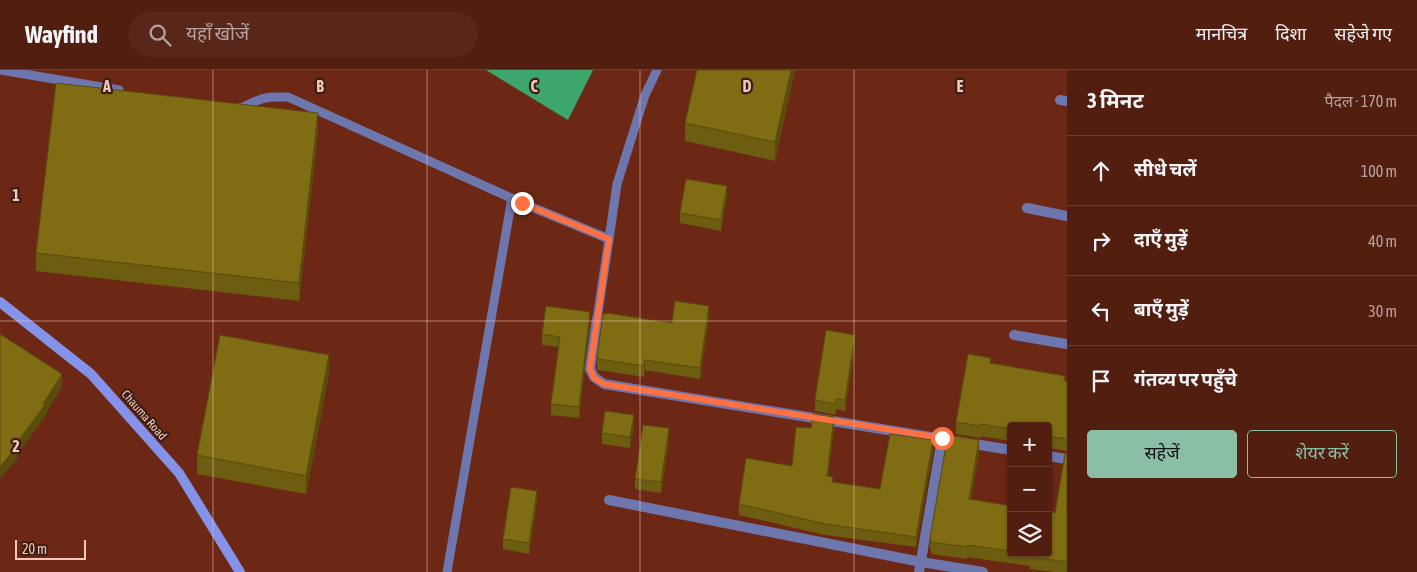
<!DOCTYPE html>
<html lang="hi">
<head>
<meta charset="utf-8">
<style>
  :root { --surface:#521e10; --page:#582719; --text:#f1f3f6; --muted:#b5a29f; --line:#683c30; --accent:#8abfa5 }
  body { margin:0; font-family:"Asap Condensed","Noto Sans Devanagari",sans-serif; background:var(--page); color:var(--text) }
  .controls { position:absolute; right:15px; bottom:15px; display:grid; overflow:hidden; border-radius:5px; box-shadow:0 1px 4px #0004 }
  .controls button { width:45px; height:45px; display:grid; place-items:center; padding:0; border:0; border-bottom:1px solid var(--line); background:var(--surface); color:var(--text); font:25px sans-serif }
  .scale { position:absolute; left:15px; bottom:12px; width:71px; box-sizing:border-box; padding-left:5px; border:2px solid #f3c8bc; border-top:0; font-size:14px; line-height:18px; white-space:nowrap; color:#f3c8bc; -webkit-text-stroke:4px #3d1e15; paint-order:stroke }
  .stop { position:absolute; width:15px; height:15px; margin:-11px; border:4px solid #ff7043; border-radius:50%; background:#fff }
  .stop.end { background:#ff7043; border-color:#fff; box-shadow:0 1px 5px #0008 }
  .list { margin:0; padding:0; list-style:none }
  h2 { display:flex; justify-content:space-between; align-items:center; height:65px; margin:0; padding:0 20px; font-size:21px }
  h2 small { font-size:16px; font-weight:400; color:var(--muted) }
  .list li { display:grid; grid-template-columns:32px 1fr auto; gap:15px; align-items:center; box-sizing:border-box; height:70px; padding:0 20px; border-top:1px solid var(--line) }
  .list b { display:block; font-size:19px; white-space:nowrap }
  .list em { font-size:16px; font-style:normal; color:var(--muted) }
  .actions { display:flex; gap:10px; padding:15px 20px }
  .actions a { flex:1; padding:11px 0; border:1px solid var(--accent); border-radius:5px; text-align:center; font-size:18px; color:var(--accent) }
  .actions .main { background:var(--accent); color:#111 }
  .icon { flex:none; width:28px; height:28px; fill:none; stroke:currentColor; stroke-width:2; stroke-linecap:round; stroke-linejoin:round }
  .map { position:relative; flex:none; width:1067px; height:502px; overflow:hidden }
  header { display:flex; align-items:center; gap:30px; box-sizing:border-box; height:70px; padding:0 25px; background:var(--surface); border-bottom:1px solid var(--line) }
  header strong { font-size:24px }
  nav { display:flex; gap:28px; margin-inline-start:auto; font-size:18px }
  .search { width:350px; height:45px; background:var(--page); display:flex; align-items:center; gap:12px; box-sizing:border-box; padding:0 18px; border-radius:28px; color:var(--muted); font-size:19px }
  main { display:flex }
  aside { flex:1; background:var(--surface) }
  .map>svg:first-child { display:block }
  .water { fill:#3ca66d }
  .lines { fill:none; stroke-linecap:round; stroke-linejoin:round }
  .lane { stroke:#6d76ad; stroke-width:9 }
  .street { stroke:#6d76ad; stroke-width:10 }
  .secondary { stroke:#8592e9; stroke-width:10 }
  .wall { fill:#6d5d10 }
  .shaded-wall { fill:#594c0d }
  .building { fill:#7f6c13; stroke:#594c0d }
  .route { stroke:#ff7043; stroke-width:6 }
  .grid { fill:none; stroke:#f3c8bc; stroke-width:1; stroke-opacity:0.55 }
  .labels { text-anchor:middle; stroke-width:4.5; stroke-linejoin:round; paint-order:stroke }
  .street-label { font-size:12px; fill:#f3c8bc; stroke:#3d1e15 }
  .grid-label { font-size:16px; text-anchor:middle; font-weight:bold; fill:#f3c8bc; stroke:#3d1e15; stroke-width:4.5; stroke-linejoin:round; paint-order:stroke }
</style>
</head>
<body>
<header>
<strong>Wayfind</strong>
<div class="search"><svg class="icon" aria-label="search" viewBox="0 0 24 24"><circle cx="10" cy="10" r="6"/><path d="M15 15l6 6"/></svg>यहाँ खोजें</div>
<nav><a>मानचित्र</a><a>दिशा</a><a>सहेजे गए</a></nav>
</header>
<main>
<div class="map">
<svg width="1067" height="502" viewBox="0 0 1067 502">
  <rect width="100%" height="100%" fill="#6d2815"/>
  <path class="water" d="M486 0H593L568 50Z"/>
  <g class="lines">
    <g class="lane">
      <path d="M1 0 119 20"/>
      <path d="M238 38C245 38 250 33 256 31 267 26 277 27 288 27L522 133 609 169 617 114 645 25 657 0"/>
      <path d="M597 249 609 169"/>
      <path d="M447 502 512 128"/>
    </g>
    <g class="street">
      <path d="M1060 30 1067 31"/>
      <path d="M1027 138 1067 146"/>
      <path d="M597 249 590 299 594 307 604 314 1011 380"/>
      <path d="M1014 265 1067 274"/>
      <path d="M1048 386 1067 389"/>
      <path d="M609 430 921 492 983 502"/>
      <path d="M919 502 942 369"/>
    </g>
    <path class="secondary" d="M0 232 91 304 179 403 240 502"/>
  </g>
  <g class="wall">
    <path d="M795 0 775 91 685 71V53Z"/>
    <path d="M318 61 299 231 36 201V183Z"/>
    <path d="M727 127 721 161 680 153V143Z"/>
    <path d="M709 247 700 309 645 300 644 307 598 300 597 298V287L672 253Z"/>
    <path d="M590 253 579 348 551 345V334L559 277 542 275V264Z"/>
    <path d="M855 275 845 341 836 339 835 345 815 341V330Z"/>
    <path d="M991 293 1067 311V381L1048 378V356H1011V371L981 366V368L956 364V352Z"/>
    <path d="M329 304 306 424 197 404V385Z"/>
    <path d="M634 356 630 378 602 374V363Z"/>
    <path d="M811 358H834L828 406 833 412 880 419 933 381 916 477 825 465 739 445V434L792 396Z"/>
    <path d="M669 369 661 423 635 419V409Z"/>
    <path d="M979 382 971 429 1011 436V483H1048L1067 383V502H1055L1030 499V496L967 487V489L931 484V480L930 479V468Z"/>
    <path d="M537 432 529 484 503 479V469Z"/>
  </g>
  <g class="shaded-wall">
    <path d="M791 0H795L775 91V72Z"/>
    <path d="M318 43V61L299 231V213Z"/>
    <path d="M727 116V127L721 161V150Z"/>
    <path d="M709 236V247L700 309V298Z"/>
    <path d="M590 242V253L579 348V337Z"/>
    <path d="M855 265V275L845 341V330Z"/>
    <path d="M329 285V304L306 424V406Z"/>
    <path d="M645 290V300L644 307V296Z"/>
    <path d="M62 304V317L45 345V347L17 385V389L0 409V397Z"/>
    <path d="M634 345V356L630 378V367Z"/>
    <path d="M834 347V358L827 417V406Z"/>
    <path d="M669 358V369L661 423V412Z"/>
    <path d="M933 370V381L916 477V467Z"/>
    <path d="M979 370V382L969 441V429Z"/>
    <path d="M537 421V432L529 484V473Z"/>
  </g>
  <g class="building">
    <path d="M697 0H791L775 72 685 53Z"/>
    <path d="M56 13 318 43 299 213 36 183Z"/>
    <path d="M686 109 727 116 721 150 680 143Z"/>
    <path d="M675 231 709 236 700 298 645 290 644 296 598 289 597 287 603 244H607V243L672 253Z"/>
    <path d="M546 236 590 242 579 337 551 334 560 267 542 264Z"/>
    <path d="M826 260 855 265 845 330 836 329 835 334 815 330Z"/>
    <path d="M0 264 62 304 43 334 45 335 15 375 17 376 0 397Z"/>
    <path d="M220 265 329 285 306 406 197 385Z"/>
    <path d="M968 284 991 288 990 293 1065 306 1064 311H1067V369L1048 366V356H1011V359L981 354V356L956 352Z"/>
    <path d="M605 341 634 345 630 367 602 363Z"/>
    <path d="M813 344 834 347 827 406 833 407 832 412 880 419 890 364 933 370 916 467 825 454 739 434 746 388 792 396 796 357 811 358Z"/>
    <path d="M643 355 669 358 661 412 635 409Z"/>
    <path d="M953 366 979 370 969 429 1011 436V481L967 475V477L931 472V468H930L947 370 953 371Z"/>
    <path d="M1067 383V492L1030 487V484L1027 483H1048V441L1055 443 1065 384Z"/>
    <path d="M511 417 537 421 529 473 503 469Z"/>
  </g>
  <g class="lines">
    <path class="route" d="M522 133 609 169 590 299 594 308 604 314 942 368"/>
  </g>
  <path class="grid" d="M213 0V502M427 0V502M640 0V502M854 0V502M0 251H1067"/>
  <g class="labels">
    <g class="street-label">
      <text transform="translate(144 345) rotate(49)" y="4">Chauma Road</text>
    </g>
  </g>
  <g class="grid-label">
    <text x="107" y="22">A</text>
    <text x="320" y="22">B</text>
    <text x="534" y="22">C</text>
    <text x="747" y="22">D</text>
    <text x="960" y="22">E</text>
    <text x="16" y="131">1</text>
    <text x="16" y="382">2</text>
  </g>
</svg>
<div class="controls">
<button>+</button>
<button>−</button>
<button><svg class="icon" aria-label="layers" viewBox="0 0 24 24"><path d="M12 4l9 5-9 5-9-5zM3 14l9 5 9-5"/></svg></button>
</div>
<div class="scale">20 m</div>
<div class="stop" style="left:942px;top:368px"></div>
<div class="stop end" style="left:522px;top:133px"></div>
</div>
<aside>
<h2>3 मिनट<small>पैदल · 170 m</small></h2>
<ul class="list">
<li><svg class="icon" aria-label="ahead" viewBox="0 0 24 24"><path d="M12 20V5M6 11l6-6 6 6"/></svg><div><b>सीधे चलें</b></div><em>100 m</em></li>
<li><svg class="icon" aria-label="right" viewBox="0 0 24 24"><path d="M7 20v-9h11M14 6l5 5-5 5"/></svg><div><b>दाएँ मुड़ें</b></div><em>40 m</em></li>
<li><svg class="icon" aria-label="left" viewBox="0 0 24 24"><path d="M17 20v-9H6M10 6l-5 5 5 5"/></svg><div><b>बाएँ मुड़ें</b></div><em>30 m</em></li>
<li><svg class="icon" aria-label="arrive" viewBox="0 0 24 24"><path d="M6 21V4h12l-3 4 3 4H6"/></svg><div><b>गंतव्य पर पहुँचे</b></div></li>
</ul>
<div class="actions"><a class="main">सहेजें</a><a>शेयर करें</a></div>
</aside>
</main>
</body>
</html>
